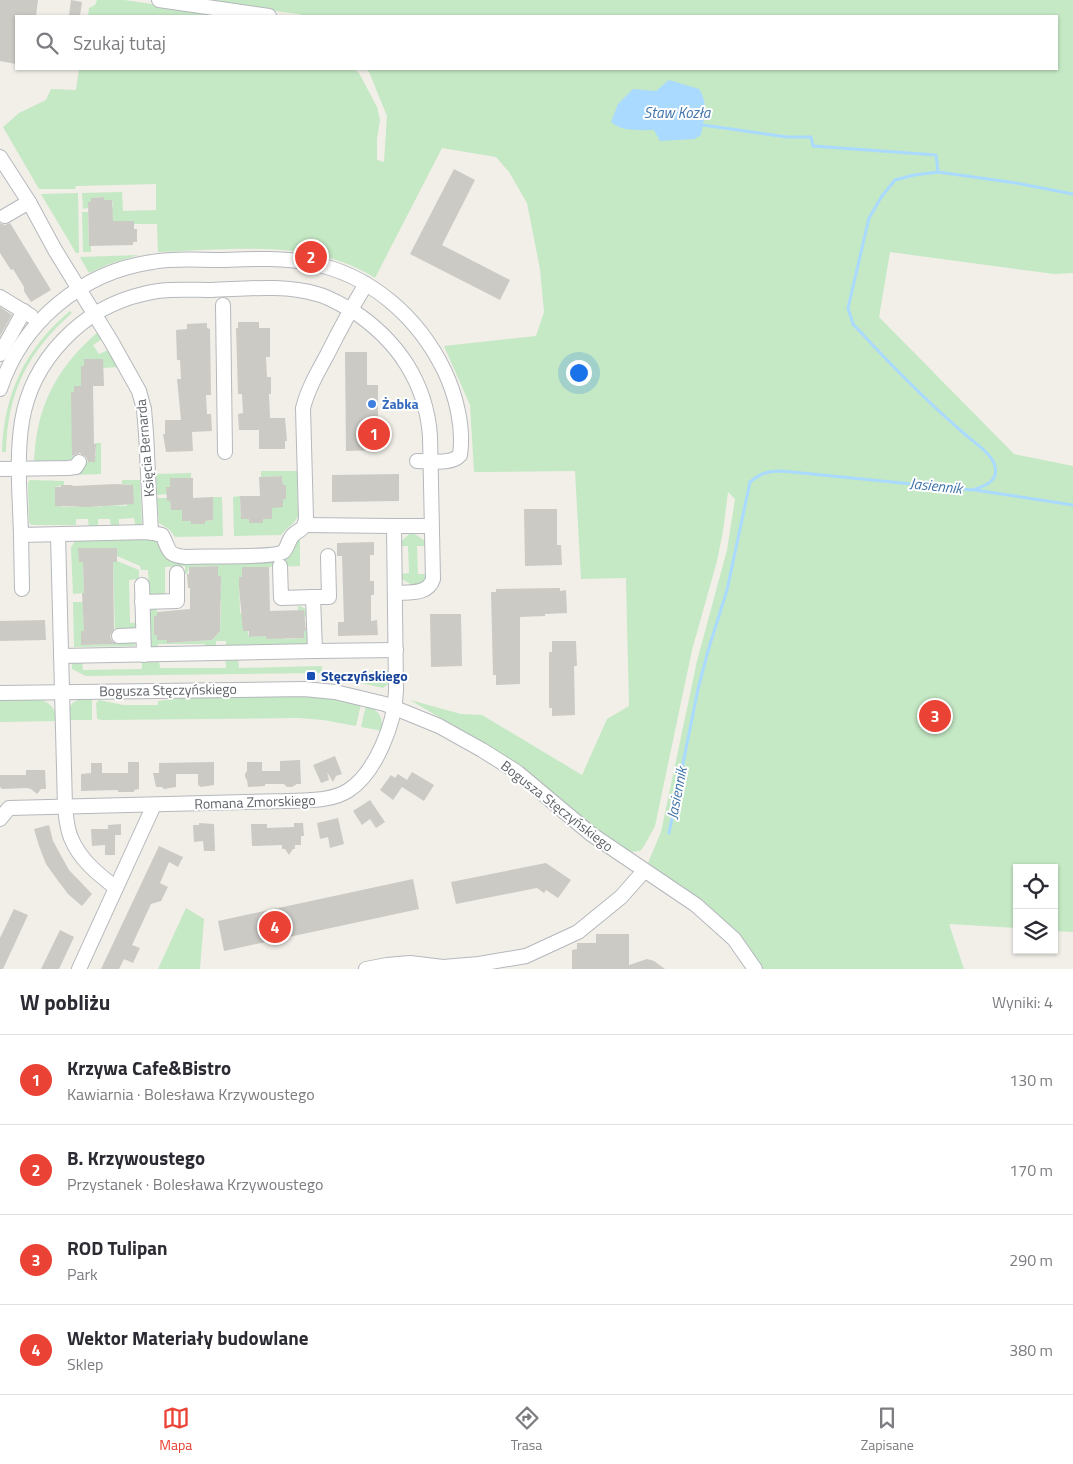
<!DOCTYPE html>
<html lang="pl">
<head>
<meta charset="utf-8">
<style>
  :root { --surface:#fff; --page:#f7f7f7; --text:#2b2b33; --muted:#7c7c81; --line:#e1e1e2; --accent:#ea4335 }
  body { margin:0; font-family:"Titillium Web",sans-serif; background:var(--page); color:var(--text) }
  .controls { position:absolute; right:15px; bottom:15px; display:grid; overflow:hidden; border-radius:0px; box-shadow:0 1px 4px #0004 }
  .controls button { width:45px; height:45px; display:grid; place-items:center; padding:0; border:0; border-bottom:1px solid var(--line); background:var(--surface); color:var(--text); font:25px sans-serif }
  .you { position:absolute; left:578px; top:372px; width:18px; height:18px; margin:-12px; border:4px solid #fff; border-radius:50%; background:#1a73e8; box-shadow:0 0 0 8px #1a73e833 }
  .badge { display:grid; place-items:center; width:32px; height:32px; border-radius:50%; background:var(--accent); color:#fff; font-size:16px; font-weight:700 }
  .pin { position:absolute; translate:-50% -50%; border:2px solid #fff; box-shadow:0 1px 5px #0006 }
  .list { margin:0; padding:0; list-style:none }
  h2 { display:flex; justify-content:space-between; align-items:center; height:65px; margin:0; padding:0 20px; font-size:21px }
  h2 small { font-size:16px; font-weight:400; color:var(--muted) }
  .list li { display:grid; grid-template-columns:32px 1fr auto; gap:15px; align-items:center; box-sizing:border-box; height:90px; padding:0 20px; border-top:1px solid var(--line) }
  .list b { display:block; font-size:19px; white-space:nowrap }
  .list p { margin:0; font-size:16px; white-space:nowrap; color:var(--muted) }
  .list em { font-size:16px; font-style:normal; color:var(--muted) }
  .icon { flex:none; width:28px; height:28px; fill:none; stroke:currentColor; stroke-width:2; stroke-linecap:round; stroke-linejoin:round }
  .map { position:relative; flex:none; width:1073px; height:969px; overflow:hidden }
  .search { position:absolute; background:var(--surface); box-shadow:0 1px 4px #0004; left:15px; right:15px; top:15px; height:55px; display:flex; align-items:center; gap:12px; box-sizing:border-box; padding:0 18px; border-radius:0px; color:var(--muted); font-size:19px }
  .sheet { height:425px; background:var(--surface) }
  nav { display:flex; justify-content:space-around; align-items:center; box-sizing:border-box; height:70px; border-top:1px solid var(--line); background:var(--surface); font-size:14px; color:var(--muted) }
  nav a { display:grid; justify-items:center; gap:2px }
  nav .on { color:var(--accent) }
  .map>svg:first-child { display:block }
  .green { fill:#c5e8c5 }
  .water { fill:#aadaff }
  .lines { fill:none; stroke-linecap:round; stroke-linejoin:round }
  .stream { stroke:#aadaff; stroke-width:3 }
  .building { fill:#cccac5 }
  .minor-casing { stroke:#b5b8bc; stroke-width:16 }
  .minor { stroke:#fff; stroke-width:14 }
  .shop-dot { fill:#3f7fe0; stroke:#fff; stroke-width:2 }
  .transit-dot { fill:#1a4fb4; stroke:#fff; stroke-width:2 }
  .labels { text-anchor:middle; stroke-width:4; stroke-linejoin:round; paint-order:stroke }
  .shop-label { font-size:14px; font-weight:bold; fill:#366cbe; stroke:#fff; text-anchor:start }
  .street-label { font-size:14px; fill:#5f6368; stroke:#fff }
  .transit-label { font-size:14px; font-weight:bold; fill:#164399; stroke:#fff; text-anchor:start }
  .water-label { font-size:15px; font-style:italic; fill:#4174aa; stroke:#fff }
</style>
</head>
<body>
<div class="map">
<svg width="1073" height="969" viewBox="0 0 1073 969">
  <rect width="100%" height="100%" fill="#f1efe8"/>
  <g class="green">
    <path d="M97 0H124L234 16H88L89 8 95 5Z"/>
    <path d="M191 0H1073V273L1054 274 890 252 879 317 1014 454 1073 466V932L1054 931V868H1017V928L949 924 964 969H763C732 926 691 892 648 863L661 832 697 661 727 550 735 499 728 492 723 531 717 561 692 650 655 826 644 846 640 851 630 852 602 836 518 764 410 700 461 714 482 715 582 775 607 719 629 706 626 578 581 579 575 471 474 472 470 405 444 346 536 336 544 312 540 269 527 203 509 172 496 157 442 148 375 278C313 238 229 250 158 252L157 224H134V221H127L112 226 110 208 113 207 112 200H104V197L91 198V202H88V208L83 209 82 193 122 192 123 211 156 210V184L76 186 75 189H39L3 127 19 113 46 100 51 89 76 90 79 69H354L359 73 377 107 380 120 377 139V160L384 162 387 116 369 72 366 69H1057V16H302L299 14Z"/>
    <path d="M78 193 79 253H76L41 194Z"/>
    <path d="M82 212H88L89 246H91V252H83Z"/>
    <path d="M139 255 109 264 89 273 80 257Z"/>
    <path d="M70 311 72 313C28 351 7 393 6 452H2C4 393 25 349 70 311Z"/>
    <path d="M98 332 102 339 93 345 99 354 108 350 118 367 103 368V359L84 360V366H81L85 386H74L72 456H75L76 462 34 466C35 409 55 369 98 332Z"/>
    <path d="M94 443H101V474L74 475 80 471 85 462H95L94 456 96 455V444Z"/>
    <path d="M261 471H297L298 516C295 524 286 528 281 535L234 536 233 497 240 496 241 519H249V523H263V519H272L270 507H283V499L286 498V485H283L282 476 261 477Z"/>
    <path d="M191 473V478L170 487 167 494 157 495 156 474Z"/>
    <path d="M30 480 64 481V485L55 487V506H61L62 507H78V506L101 507V505L127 506V504H133V485L122 484V480H140L142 525H135L134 518 119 519V528H111L110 519H98V528H89L88 519H76V525H31L29 522 28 483Z"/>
    <path d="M213 497H222L223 536 175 537 170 530 159 523 157 498H167V501H170L171 510 182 509 191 521 192 524H205V521L213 520Z"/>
    <path d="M412 532 425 541 426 546H417L418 574H427L423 581 414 586 402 579 400 574 409 573 408 546H399V543Z"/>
    <path d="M300 537V566L242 568V577H239L240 613H243L249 637 266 636 267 639H275V636L286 639 303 638 304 631H307L306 617H304L303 610H298V606C316 608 309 632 308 645L226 651V641H216V651H205V644H158V652L150 650 149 616 152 607H157V616H154V635H157V640H167V643L212 640 220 631 221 601H219V590H221V576H218V566L189 567 187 574H185V566L165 567V597H151L149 591 148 570H141L140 566 117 556 116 548H79V562H83L84 593 73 594 71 547 76 540 156 539 162 548 282 558Z"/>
    <path d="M117 561 139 570V579L129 580 130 623 141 622 139 628 115 631 113 562Z"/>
    <path d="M73 602H83L84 631H81V645L119 644V642L135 640 137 642 134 646 74 647Z"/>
    <path d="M225 658 238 659 239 668 322 666V673L388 671V684L383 688 322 674V673L86 676 72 669V661H82L83 670 142 669V659L159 660 160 668H226Z"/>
    <path d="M297 695 332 698 361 704 356 726 323 720 299 718 102 720 97 719V717L96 703 99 700 123 705H158V701L191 697Z"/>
    <path d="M92 698V720H68C68 701 75 699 92 698Z"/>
    <path d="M0 699 42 700C52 704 56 711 57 721L0 722Z"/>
    <path d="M366 705C379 710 383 717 382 731L361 727Z"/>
    <path d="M186 908 204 919 200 969H158Z"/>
  </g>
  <path class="water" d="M669 80 699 89C709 104 704 118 701 135L694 139 660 141 654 130C640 130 622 132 611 122L618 104 633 89 656 91Z"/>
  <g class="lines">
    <g class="stream">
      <path d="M703 125 787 137H811L813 146 936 155 938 172"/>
      <path d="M975 490 1073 505"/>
      <path d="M669 833 698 689 708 651 727 590 750 482C761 473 768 471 782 471L972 490C983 487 999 482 995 466 992 454 976 444 967 436 927 402 889 363 853 324L848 308 869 218 882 196 895 180 914 175 938 172 1016 183 1073 194"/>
    </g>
  </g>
  <g class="building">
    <path d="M0 0H38L36 16H16V64L0 61Z"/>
    <path d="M71 0 82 2 80 16H69Z"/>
    <path d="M454 169 475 180 442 245 510 280 500 300 410 254Z"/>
    <path d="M104 197V200H112L113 221H134V229H137V242H133V245L89 246 88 202H91V198Z"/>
    <path d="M0 223 5 225 10 223 51 290 31 302 24 291V287L13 269 11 270 0 253Z"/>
    <path d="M0 307 12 315 0 336Z"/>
    <path d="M238 322H259V328H270V357H266L267 377H271V394H269L270 418H285L287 441H285V449H259V430H239L238 414 243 413 242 394H238L236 328H238Z"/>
    <path d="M207 323V328L210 329 211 395H206L207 414H211L212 431 192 432 193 451 166 452 163 434H165V420H181L177 379H181L180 360H177L176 330 187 329V324Z"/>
    <path d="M345 352H367V385H378V450L346 451Z"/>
    <path d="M84 359H103L104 386H93L94 444H96L95 462H88L86 457 80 453 72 456 71 392H74V386H81V366H84Z"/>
    <path d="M399 474V501L332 502V475Z"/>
    <path d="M282 476 283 485H286V499H283V507L272 508V519H263V523H249V519H241L240 496H260L259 477Z"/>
    <path d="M170 478H193V498L213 497V520L205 521V524H191V521H182V510H171L170 501H167L166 487H170Z"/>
    <path d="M115 484 133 485 134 504 89 507 55 506V487H61V485H72L73 486Z"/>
    <path d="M524 509H557V545H561L562 565 525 566Z"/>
    <path d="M374 542V555H370V581H374V595H371V621L377 620 378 635 338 636V622H344L342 556H337V543Z"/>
    <path d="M78 548H117V562H113L114 629 110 636 112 641 118 644 81 645V631H84L82 593H84L83 562H79Z"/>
    <path d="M218 566V576H221L220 631 212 640 167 643V640H157V635H154V616H157V612L190 609V588H188L187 574H189V567Z"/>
    <path d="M242 567H269L270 611 304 610 306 631H304V638L266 639V636L249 637V631H243L239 587V577H242Z"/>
    <path d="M560 588V591L566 590 567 613 545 614V616L520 617V684L496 685V675H493L491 592H496V589Z"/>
    <path d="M430 614H461L462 666 431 667Z"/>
    <path d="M45 620 46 640 0 641V621Z"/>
    <path d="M552 641H576L577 666H574L575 715 552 716V708H549V652H552Z"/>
    <path d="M335 756 342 774 336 776 333 782 327 772 329 780 321 783 313 765Z"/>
    <path d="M300 760 301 784H297L292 787H287L284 784H265V786L248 787 247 780 245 777V774L247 771V762H262V771H280V761Z"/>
    <path d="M128 762H139V789L134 790V792H118V790L81 791V774L91 773V763H102V773H128Z"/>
    <path d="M214 762V785L201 787 198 785V774H176V787L164 789 162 787H156L153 773H159V763Z"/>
    <path d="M26 770H45L46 789H41L37 794 31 789 27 788 2 789 0 787V775H26Z"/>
    <path d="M412 772 434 785 424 801 402 787 393 800 380 790 391 775 395 778 398 774 407 780Z"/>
    <path d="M370 800 385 822 376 828 370 819 362 825 353 811Z"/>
    <path d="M338 818 344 844 330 848 328 837 320 839 317 823Z"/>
    <path d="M199 823 214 824 215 851H204L203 841 194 842 193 825H199Z"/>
    <path d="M294 823H303L304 836H301V845H295V849H293L289 855 285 849H282V845L252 846 251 824H267V828L294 827Z"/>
    <path d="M121 824V835H115V855H105V845L92 846 91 829H108V825Z"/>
    <path d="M49 825 53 841 69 870 92 894 82 906 68 894 56 878 46 864 39 846 34 829Z"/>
    <path d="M159 846 183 857 178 867 169 862 160 883 168 887 161 901 151 904 132 945 140 948 133 963 124 959 119 969H101Z"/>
    <path d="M546 863 571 880 558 898 546 890 544 893 537 888 456 904 451 882Z"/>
    <path d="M413 879 419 909 224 951 218 921Z"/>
    <path d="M14 909 28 915 3 969H0V938Z"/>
    <path d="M60 930 74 937 59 969H41Z"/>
    <path d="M596 934H629V965L647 959 654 961 665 969H572V950L577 949V943H596Z"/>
  </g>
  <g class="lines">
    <g class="minor-casing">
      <g id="minor">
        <path d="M159 0 269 16"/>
        <path d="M0 157 29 202 55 250 111 341 139 391 144 409 146 433 151 533"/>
        <path d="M5 216 29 202"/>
        <path d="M366 284C352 307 339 331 327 355 317 373 308 389 303 408L306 518C304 531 301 528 293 535 288 540 288 548 283 552 274 558 201 556 186 557 166 555 170 550 162 535L148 532 21 535C20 498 16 458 22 421 32 360 82 308 143 294 165 288 188 290 211 290 245 289 283 284 317 294 329 297 340 304 351 310L353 311C397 340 426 382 430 436L433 579C428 595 409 592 395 593"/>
        <path d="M0 297 31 316"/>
        <path d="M223 305 225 452"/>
        <path d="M0 354 24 311"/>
        <path d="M0 389C22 322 82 272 152 262 174 258 197 260 220 260 250 259 281 257 310 263 370 274 418 317 444 370 456 395 464 427 460 455 452 465 430 461 417 461"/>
        <path d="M0 469 68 468 76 467 79 462"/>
        <path d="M305 525 394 526"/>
        <path d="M21 535 22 589"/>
        <path d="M58 535 65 807C66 817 67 829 71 838 80 860 98 874 116 888"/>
        <path d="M142 585 144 655"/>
        <path d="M313 597H329L328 556"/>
        <path d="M142 602 177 601V573"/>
        <path d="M119 636 143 635"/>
        <path d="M315 651 396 650"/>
        <path d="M61 656 315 651 313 597 281 598 280 566"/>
        <path d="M0 693 304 689 335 692 385 704 439 726 482 750 517 772 591 834 696 905 734 939 755 969"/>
        <path d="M0 819 9 808 284 801C305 800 331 802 349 790 376 772 395 723 396 691L394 526H431"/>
        <path d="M79 969 154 805"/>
        <path d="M366 969 387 965 410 963 443 967 479 964 526 956 578 932 621 897 644 871"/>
      </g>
    </g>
    <use href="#minor" class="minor"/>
  </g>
  <circle class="shop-dot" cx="372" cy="404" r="5"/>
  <rect class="transit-dot" x="306" y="671" width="10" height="10" rx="2.5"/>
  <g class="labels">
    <g class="shop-label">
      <text x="382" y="409">Żabka</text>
    </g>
    <g class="street-label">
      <text transform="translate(145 448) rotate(-95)" y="5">Księcia Bernarda</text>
      <text transform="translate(168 690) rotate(-1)" y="5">Bogusza Stęczyńskiego</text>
      <text transform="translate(255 802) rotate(-2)" y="5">Romana Zmorskiego</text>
      <text transform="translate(557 806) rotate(38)" y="5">Bogusza Stęczyńskiego</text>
    </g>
    <g class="transit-label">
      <text x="321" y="681">Stęczyńskiego</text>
    </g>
    <g class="water-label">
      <text x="677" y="118">Staw Kozła</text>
      <text transform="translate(936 486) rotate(6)" y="5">Jasiennik</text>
      <text transform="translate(677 793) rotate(-79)" y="5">Jasiennik</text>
    </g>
  </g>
</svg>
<div class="controls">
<button><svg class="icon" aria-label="locate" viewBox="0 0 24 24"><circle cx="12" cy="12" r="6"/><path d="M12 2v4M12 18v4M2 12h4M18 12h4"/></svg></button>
<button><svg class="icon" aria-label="layers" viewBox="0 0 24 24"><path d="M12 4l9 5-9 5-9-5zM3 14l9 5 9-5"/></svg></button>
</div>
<div class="you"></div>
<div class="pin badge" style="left:374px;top:434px">1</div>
<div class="pin badge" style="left:311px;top:257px">2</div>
<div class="pin badge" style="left:935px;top:716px">3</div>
<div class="pin badge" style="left:275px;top:927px">4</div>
<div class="search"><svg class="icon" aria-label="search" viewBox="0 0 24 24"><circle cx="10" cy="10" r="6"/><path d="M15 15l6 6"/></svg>Szukaj tutaj</div>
</div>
<section class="sheet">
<h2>W pobliżu<small>Wyniki: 4</small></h2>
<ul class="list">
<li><span class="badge">1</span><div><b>Krzywa Cafe&amp;Bistro</b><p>Kawiarnia · Bolesława Krzywoustego</p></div><em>130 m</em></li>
<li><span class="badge">2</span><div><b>B. Krzywoustego</b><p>Przystanek · Bolesława Krzywoustego</p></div><em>170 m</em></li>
<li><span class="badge">3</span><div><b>ROD Tulipan</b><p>Park</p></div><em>290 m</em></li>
<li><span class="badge">4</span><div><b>Wektor Materiały budowlane</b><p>Sklep</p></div><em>380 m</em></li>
</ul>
</section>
<nav>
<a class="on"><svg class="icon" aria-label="map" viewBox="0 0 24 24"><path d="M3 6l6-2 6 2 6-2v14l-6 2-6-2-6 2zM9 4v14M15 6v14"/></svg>Mapa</a>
<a><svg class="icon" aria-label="directions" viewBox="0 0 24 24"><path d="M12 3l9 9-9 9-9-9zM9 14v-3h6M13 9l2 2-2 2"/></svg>Trasa</a>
<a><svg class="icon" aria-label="saved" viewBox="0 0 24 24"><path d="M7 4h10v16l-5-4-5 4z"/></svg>Zapisane</a>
</nav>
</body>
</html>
